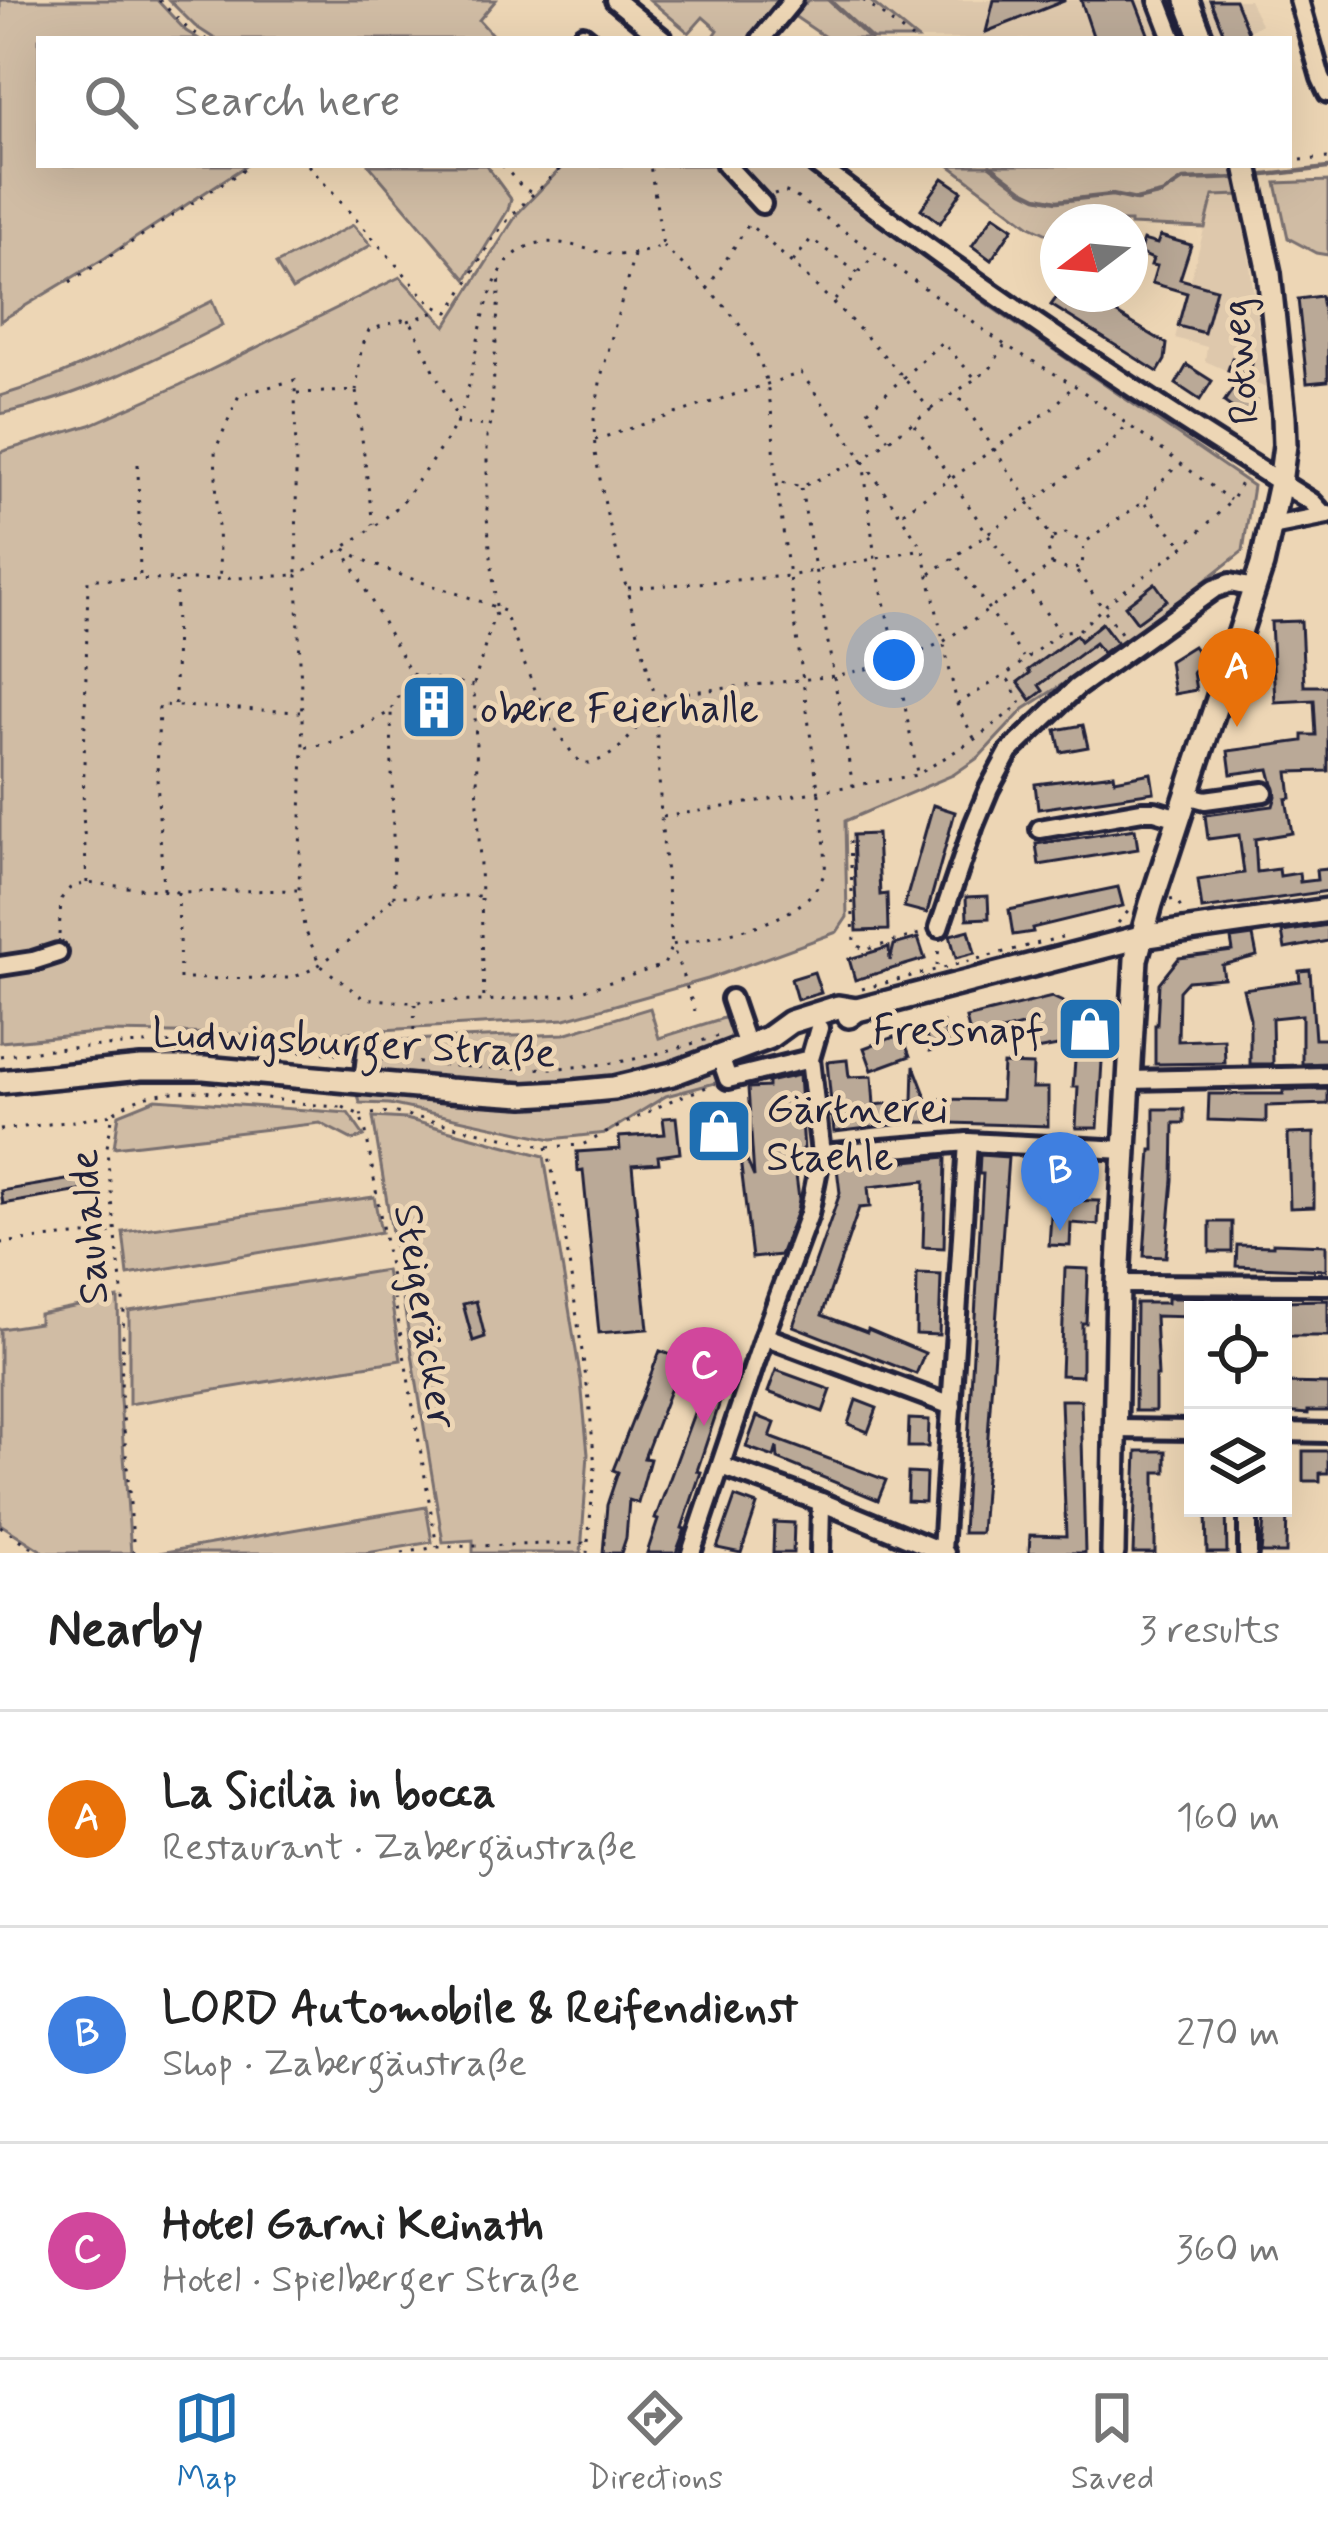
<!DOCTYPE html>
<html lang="en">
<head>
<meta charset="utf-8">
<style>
  :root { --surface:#fff; --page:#f2f2f2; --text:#222; --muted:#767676; --line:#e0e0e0; --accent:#1f6fb2 }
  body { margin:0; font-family:Mynerve,sans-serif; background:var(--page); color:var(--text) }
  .controls { position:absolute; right:36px; bottom:36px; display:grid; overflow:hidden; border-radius:0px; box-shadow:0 12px 48px #0002 }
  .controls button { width:108px; height:108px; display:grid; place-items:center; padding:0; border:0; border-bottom:3px solid var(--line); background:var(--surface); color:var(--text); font:60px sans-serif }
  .compass { position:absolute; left:1040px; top:204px; width:108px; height:108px; border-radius:50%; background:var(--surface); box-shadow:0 12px 48px #0002; rotate:254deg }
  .you { position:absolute; left:894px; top:660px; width:42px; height:42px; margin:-30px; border:9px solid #fff; border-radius:50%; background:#1a73e8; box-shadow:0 0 0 18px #1a73e833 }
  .badge { display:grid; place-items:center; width:78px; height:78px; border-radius:50%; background:var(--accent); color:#fff; font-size:39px; font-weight:700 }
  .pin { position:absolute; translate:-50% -99px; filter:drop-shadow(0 3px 6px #0008) }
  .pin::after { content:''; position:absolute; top:63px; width:42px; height:36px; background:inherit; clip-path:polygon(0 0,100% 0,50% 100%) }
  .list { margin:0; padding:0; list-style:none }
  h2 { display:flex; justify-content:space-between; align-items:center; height:156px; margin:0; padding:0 48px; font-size:51px }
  h2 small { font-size:39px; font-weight:400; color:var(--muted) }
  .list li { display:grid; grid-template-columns:78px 1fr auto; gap:36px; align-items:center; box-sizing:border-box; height:216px; padding:0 48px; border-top:3px solid var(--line) }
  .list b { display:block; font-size:45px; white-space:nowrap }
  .list p { margin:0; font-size:39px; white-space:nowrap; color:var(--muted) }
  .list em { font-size:39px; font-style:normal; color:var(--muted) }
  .icon { flex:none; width:66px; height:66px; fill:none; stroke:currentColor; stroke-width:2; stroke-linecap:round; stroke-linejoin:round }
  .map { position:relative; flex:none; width:1328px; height:1553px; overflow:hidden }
  .search { position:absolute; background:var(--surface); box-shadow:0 12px 48px #0002; left:36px; right:36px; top:36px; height:132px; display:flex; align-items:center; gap:30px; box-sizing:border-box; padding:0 42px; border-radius:0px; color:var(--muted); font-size:45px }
  .sheet { height:804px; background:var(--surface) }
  nav { display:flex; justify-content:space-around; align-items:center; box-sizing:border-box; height:168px; border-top:3px solid var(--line); background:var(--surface); font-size:33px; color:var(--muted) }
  nav a { display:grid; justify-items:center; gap:6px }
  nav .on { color:var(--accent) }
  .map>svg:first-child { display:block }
  .built { fill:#dec8ac }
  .green { fill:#d0bca4; stroke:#796f70; stroke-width:3 }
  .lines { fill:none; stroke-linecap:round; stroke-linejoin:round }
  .stream { stroke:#71686a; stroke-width:4.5 }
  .building { fill:#baa997; stroke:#22223b; stroke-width:3 }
  .minor-casing { stroke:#22223b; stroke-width:26 }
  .major-casing { stroke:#22223b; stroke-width:30 }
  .path { stroke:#22223b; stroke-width:3; stroke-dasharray:3 9; stroke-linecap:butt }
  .minor { stroke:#edd6b5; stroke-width:16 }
  .major { stroke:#edd6b5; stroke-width:21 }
  .labels { text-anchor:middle; stroke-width:10; stroke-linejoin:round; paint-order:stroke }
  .street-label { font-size:42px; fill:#22223b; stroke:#edd6b5 }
  .poi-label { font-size:42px; fill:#22223b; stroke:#edd6b5; text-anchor:start }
</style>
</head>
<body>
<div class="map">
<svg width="1328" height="1553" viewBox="0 0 1328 1553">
  <rect width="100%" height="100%" fill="#edd6b5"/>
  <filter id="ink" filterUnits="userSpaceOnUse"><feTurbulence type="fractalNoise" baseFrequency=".00833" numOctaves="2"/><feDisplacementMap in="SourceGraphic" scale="24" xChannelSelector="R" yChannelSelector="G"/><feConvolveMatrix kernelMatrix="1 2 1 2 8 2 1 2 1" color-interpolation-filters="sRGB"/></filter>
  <g filter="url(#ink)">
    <g class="built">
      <path d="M869 0H1249L1261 24 1236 39H917Z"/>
      <path d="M1241 195 1266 388 1205 361 1207 347 1175 338 1213 196Z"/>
    </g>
    <g class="green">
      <path d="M0 0H157L186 31 199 39H39V165H247L105 258 0 321Z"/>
      <path d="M169 0H496L479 20 496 39H215L195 26Z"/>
      <path d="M650 0H779L748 39H712L718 30 703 17 689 33Z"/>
      <path d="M809 0H869L917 39H828L794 16Z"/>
      <path d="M369 165H486L511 199 508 210 466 279Z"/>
      <path d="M564 165H802L991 307 1253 486 1243 551 1118 649 1024 709 979 757 953 775 845 821 847 917 837 932 708 979 565 1019 300 1035 106 1032 0 1042V452L90 425 180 385 400 277 446 326 518 213Z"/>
      <path d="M949 165H1235L1241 195 1213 196 1205 228 1130 225V222H1107L1093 218 1090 222H1058V239L1030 226Z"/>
      <path d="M1328 181V255L1316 253 1288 238 1276 183Z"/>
      <path d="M353 225 371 245 292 290 276 264Z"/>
      <path d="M212 301 222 325C150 362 80 397 0 414V396C75 374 143 335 212 301Z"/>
      <path d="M650 1008 659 1038 727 1017 734 1040C678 1059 621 1079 561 1085 502 1091 440 1080 382 1072L379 1065 383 1041 564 1034Z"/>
      <path d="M713 1069 719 1082 666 1096 606 1133 552 1139 389 1104 360 1103 358 1094 541 1104Z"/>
      <path d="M156 1099 348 1113 364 1136 353 1140 320 1123 114 1147 119 1114Z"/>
      <path d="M373 1117 406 1119 544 1156 581 1381 588 1454 581 1553H473V1540L443 1542Z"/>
      <path d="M374 1197 381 1232 128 1275 123 1232Z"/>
      <path d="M386 1270 401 1360 129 1404V1311Z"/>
      <path d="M118 1298 120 1400 131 1553H45L0 1524V1329L39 1323V1314Z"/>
      <path d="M426 1507 432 1542 367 1553H159Z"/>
    </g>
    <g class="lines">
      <g class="stream">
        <path d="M829 0 871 39"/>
        <path d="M990 165 1023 190 1037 197 1057 201 1112 195 1136 200 1162 194 1183 180 1239 178"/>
        <path d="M1256 176 1328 168"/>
      </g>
    </g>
    <g class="building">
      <path d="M994 0H1064V1L986 32Z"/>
      <path d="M1081 0H1135L1150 39H1094Z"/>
      <path d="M1210 0H1235L1251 39H1226Z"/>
      <path d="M943 178 962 191 940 223 921 209Z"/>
      <path d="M994 215 1013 228 991 260 972 246Z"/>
      <path d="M1160 236 1191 245 1180 279 1216 289 1204 333 1178 326 1187 293 1152 283 1157 266 1151 265 1153 259 1139 253 1143 240 1157 244Z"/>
      <path d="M1059 294H1076L1104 312 1107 308 1167 344 1165 360 1158 372 1051 305Z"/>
      <path d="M1321 296 1328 337V381L1307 383 1298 299Z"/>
      <path d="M1232 358 1252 364 1244 393 1256 401 1243 426 1230 418 1235 410 1224 402 1243 374 1228 370Z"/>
      <path d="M1187 365 1212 381 1200 400 1176 384Z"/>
      <path d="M1155 583 1167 600 1137 622 1125 606Z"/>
      <path d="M1301 621 1304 686H1328V771L1288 772 1291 798 1286 799 1292 833 1255 839 1257 872 1279 869 1280 876 1299 873 1300 882 1317 880 1316 870 1328 869V891L1202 909 1198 880 1244 873 1239 835 1208 839 1205 815 1273 806 1276 796 1269 769 1231 774 1228 751 1303 741V735H1316L1314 700 1275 702 1271 622Z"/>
      <path d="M1102 623 1117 643 1103 653 1095 643 1039 685 1043 691 1031 700 1018 682 1030 673 1028 670 1076 635 1080 641Z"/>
      <path d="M1193 646 1205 663 1193 672 1196 690 1174 694 1169 661Z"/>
      <path d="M451 696V717L417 718 416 697Z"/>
      <path d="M1083 725 1088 747 1061 752 1056 730Z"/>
      <path d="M1151 773 1154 792 1038 809 1035 784 1114 774 1115 780Z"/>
      <path d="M933 805 955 812 927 913 904 907Z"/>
      <path d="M1135 829 1138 849 1039 865 1036 844Z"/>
      <path d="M877 834 880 895 887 894 888 930 857 931 853 835Z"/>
      <path d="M1118 887 1123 906 1032 928 1033 932 1013 935 1009 910Z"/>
      <path d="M988 896 989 918 967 919 966 897Z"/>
      <path d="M1328 925V941L1285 949 1282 932Z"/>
      <path d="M969 930 975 953 956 958 950 935Z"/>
      <path d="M1253 936 1257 956 1222 965 1224 978 1188 981 1179 991 1178 1041 1224 1039 1225 1063 1155 1064V1025H1157L1159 983 1179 958 1233 951 1231 939Z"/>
      <path d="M918 938 925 959 855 980 849 959 889 947 890 961 894 945Z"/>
      <path d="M1310 970 1315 1039H1328V1063L1302 1064V1015L1272 1018 1273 1064H1250V1018L1243 989 1300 981 1299 971Z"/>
      <path d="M814 972 821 993 797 1000 791 979Z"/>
      <path d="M1052 997 1078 1009 1105 1011 1098 1128H1076L1078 1087H1073L1076 1047 1063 1045 1036 1050 1029 1024 971 1039 966 1018Z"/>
      <path d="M943 1023 949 1046 930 1051 924 1028Z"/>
      <path d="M902 1034 910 1056 872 1070 864 1048Z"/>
      <path d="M847 1060 849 1077 872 1076 874 1105 913 1101 914 1066 931 1110 944 1105 942 1099 1001 1100 1003 1064 1033 1065 1032 1088H1048V1126L919 1122 834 1132 827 1062Z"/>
      <path d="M799 1075 804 1150 793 1151 799 1199 797 1211 780 1255 752 1258 739 1150 742 1149 754 1177 748 1088 768 1087V1082Z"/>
      <path d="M1328 1089V1104L1266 1106V1122L1208 1120 1209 1094H1283V1090Z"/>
      <path d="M1154 1109H1184V1123H1174L1173 1180 1166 1257 1144 1256 1151 1150H1154Z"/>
      <path d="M727 1114 737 1137 711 1147 702 1125Z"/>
      <path d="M676 1117 680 1153 658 1156 659 1163 632 1165 648 1329 599 1333 583 1170 578 1171 577 1152 620 1149 619 1137 665 1134 663 1118Z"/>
      <path d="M1314 1133V1207L1290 1208 1288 1134Z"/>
      <path d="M980 1155 1008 1157 981 1533H963L983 1174H979Z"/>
      <path d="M946 1157 944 1248 923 1247 925 1181 868 1187 870 1207 859 1208 822 1315 867 1332 868 1329 925 1353 916 1374 793 1326 840 1193 837 1168Z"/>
      <path d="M1030 1158 1055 1159 1054 1185 1028 1184Z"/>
      <path d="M96 1175 98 1188 3 1204 1 1191Z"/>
      <path d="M1060 1200 1099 1201 1098 1225 1071 1223 1070 1246 1049 1245 1051 1216 1059 1217Z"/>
      <rect x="1210" y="1222" width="22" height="30"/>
      <path d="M1273 1243 1326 1245V1270L1236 1266 1237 1245 1273 1246Z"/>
      <path d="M1065 1268 1088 1269 1086 1323H1082V1376L1061 1375Z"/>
      <path d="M917 1274 941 1275 939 1335 916 1334Z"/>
      <path d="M1167 1298H1278V1310H1193V1317L1155 1316 1158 1376H1155V1411H1135L1136 1303H1167Z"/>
      <path d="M1328 1300V1336H1283V1301Z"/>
      <path d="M476 1301 485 1337 473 1341 463 1304Z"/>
      <path d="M660 1351 682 1359 644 1458 650 1459 638 1503 629 1500 626 1538 621 1553H603L607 1505 618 1472 613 1470Z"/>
      <path d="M714 1359 732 1366 697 1471 701 1472 682 1528 685 1529 676 1553H647L658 1520 655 1519Z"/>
      <path d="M776 1370 831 1390 823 1412 768 1392Z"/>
      <path d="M1283 1383 1328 1384V1411H1308V1414L1283 1412Z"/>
      <path d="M856 1400 877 1408 868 1432 848 1424Z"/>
      <path d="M1061 1400H1081L1085 1553H1029L1030 1535 1066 1536Z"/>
      <path d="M757 1416 775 1423 770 1437 886 1480 878 1500 778 1459 777 1447 774 1457 746 1447Z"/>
      <path d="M909 1419 929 1420 928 1447H908Z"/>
      <path d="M1137 1451H1166V1472H1155V1553H1133Z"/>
      <path d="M1303 1451H1328V1473H1320V1481H1303Z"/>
      <path d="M908 1473 926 1474 925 1502 907 1501Z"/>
      <path d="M735 1497 757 1505 741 1553 717 1548Z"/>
      <path d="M1209 1508H1226L1227 1553H1207L1206 1510Z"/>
      <path d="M1265 1508H1287L1286 1553H1261Z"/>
      <path d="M774 1522 794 1523 793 1553H773Z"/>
    </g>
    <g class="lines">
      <g class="minor-casing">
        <g id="minor">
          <path d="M615 0 663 39"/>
          <path d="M1158 0 1173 39"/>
          <path d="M1299 0 1321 78 1328 93"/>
          <path d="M580 39 583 35 588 39"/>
          <path d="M761 39 793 0"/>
          <path d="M726 165 762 204"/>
          <path d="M817 165C976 286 1142 397 1312 502L1324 515"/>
          <path d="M1272 526 1328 515"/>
          <path d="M1187 795 1205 800 1264 792"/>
          <path d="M1040 829 1142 811H1155L1179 818"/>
          <path d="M939 928 974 825 989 789 1009 752 1076 688 1214 589 1230 583 1254 588"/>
          <path d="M0 966 33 961 58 953"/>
          <path d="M731 999 747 1046"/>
          <path d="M720 1056 728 1079 810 1059"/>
          <path d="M1129 1080 1328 1076"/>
          <path d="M363 1082 367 1047"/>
          <path d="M821 1154 968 1142 1125 1150"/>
          <path d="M1118 1284 1328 1285"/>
          <path d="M764 1336 952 1406"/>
          <path d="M1116 1429 1193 1430"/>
          <path d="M1283 1432 1328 1433"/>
          <path d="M721 1466 821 1502 945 1553"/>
          <path d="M942 1551 968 1142"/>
          <path d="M691 1553 764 1336 809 1214 821 1154 810 1059 819 1028"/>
          <path d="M820 1553 821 1502"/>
          <path d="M1248 1553V1508"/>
        </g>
      </g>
      <g class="major-casing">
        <g id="major">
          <path d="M1187 0 1202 39"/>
          <path d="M849 1016 857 1010 1141 937 1328 910"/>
          <path d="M0 1082 141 1068H204L449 1090 524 1095 562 1093 614 1088 672 1074 768 1038 790 1022 838 1007 857 1010"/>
          <path d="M1113 1553 1118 1284 1125 1150 1136 959 1151 904 1262 565 1280 483 1285 445 1284 416 1269 273 1246 165"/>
        </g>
      </g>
      <g class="path">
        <path d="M159 0 188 29 206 39"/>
        <path d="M863 0 912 39"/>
        <path d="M1289 161 1328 158"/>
        <path d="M308 165 432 305 449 312C467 288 478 260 495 236 515 209 540 188 564 165"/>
        <path d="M502 165 523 188 532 193"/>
        <path d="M774 194 783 191 792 194 1005 345 1074 385 1230 500"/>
        <path d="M663 246C698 280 738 311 758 357 775 395 772 442 777 483 788 571 800 659 812 747 815 770 830 859 824 874 803 927 720 934 672 945L695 1011"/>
        <path d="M634 255 601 377 594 419 595 453 607 515 655 696 661 817 672 945 664 965 569 995 484 1001 406 1002 363 998 320 965 304 927 299 890 303 747 297 575C329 556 377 530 402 502 412 491 420 477 429 465 441 448 454 430 462 410 478 366 479 276 521 250 550 232 581 250 610 254 629 257 646 251 663 246L650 165"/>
        <path d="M793 262 811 239 858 273 835 300"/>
        <path d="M859 272 876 254"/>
        <path d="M70 282 251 165"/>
        <path d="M707 289 749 224C813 282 876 341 930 410L863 459 801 487 778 481"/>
        <path d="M408 321 439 311"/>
        <path d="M356 391 361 350 369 330 402 320 412 324 457 418"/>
        <path d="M297 393 356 391 373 525"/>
        <path d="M931 409 990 369 1004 346"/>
        <path d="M455 423 487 426"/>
        <path d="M915 425 987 533 1060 632"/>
        <path d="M888 439 867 411 942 342 976 379"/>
        <path d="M595 440 801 373 863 459 875 559 897 662 917 773"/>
        <path d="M864 461 923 549 958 708 974 738"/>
        <path d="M138 464 140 578"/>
        <path d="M801 488 853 786"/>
        <path d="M1145 504 1183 545"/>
        <path d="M903 512 1053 408 1073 386"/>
        <path d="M1053 538 1066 533 1083 542"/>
        <path d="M345 549C390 578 453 588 504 611 524 662 543 722 581 763 616 765 642 724 655 696L835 676 897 662 943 642 1052 565 1048 549 1052 539 1030 502 956 393"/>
        <path d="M952 558 1023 657"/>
        <path d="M1052 565 1070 570 1082 567 1084 543 1143 502 1179 463"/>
        <path d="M1077 572 1124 637"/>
        <path d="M930 574 1102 452 1127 425"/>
        <path d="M628 588 789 576 922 549"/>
        <path d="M496 606 487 517V430L491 423 500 275"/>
        <path d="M474 684 494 615 501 612"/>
        <path d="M175 704 176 582"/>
        <path d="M957 704 1004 676"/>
        <path d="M391 709 410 675"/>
        <path d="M306 747C339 745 363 727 391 711L394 896H481L474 686 411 674 344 550"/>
        <path d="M663 817 917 775 975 739 1021 704 1006 675 1060 632 1080 629 1109 602 1185 546 1231 501 1245 476"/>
        <path d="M850 841 854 943 865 950 923 933"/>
        <path d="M87 883 83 813 88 579 196 580 297 575 295 380 239 395 215 451 220 579"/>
        <path d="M163 890 157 778 159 705 300 712"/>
        <path d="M178 892 180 979 288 978C327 971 364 924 393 898"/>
        <path d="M481 898 484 1001"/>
        <path d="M1170 900 1175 899 1183 911"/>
        <path d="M1118 923 1131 908"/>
        <path d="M59 935 61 899 71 887 87 883 178 892 297 890"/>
        <path d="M937 966 939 946"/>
        <path d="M862 989 1062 937"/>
        <path d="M381 1047 413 1046 415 1004"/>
        <path d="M0 1056 50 1049 160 1043 349 1054"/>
        <path d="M382 1059C456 1067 530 1073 605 1064 645 1059 683 1046 722 1035"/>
        <path d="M343 1107 360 1115 366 1132 437 1547"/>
        <path d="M360 1115 392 1112 547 1147 582 1145 670 1101 715 1084"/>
        <path d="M0 1130 82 1120 111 1114"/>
        <path d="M547 1147 562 1215 589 1399 595 1467 587 1553"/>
        <path d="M0 1243 116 1232"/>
        <path d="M0 1526 40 1553"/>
        <path d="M134 1553 121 1391 124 1309 108 1164 107 1147 113 1113C167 1069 277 1105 341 1107V1100"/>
        <path d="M402 1553 437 1547 586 1543"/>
      </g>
      <use href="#minor" class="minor"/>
      <use href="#major" class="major"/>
    </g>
  </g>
  <defs>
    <g id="building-square" transform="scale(3.45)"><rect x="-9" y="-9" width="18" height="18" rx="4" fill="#1f6fb2" stroke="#edd6b5"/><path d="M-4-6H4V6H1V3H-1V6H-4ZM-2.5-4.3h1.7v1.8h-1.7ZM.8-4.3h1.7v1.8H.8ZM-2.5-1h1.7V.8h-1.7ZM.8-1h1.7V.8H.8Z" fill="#fff"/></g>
    <g id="shop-square" transform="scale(3.45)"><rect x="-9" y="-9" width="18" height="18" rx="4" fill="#1f6fb2" stroke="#edd6b5"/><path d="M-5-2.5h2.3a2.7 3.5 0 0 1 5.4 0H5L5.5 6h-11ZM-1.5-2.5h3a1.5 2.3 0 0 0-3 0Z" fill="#fff"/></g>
  </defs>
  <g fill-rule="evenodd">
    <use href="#building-square" x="434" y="707"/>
    <use href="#shop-square" x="1090" y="1029"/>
    <use href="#shop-square" x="719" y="1131"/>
  </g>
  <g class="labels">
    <g class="street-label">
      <text transform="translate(1238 362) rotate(-95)" y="15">Rotweg</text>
      <text transform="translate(354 1041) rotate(3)" y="15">Ludwigsburger Straße</text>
      <text transform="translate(87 1227) rotate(-94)" y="15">Sauhalde</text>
      <text transform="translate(427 1316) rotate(81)" y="15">Steigeräcker</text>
    </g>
    <g class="poi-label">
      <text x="480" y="722">obere Feierhalle</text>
      <text x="1044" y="1044" text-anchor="end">Fressnapf</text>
      <text x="766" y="1122">Gärtnerei<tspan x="766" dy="48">Staehle</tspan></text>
    </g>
  </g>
</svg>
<div class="controls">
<button><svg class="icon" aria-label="locate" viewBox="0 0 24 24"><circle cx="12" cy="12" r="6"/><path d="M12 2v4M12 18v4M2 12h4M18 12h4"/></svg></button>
<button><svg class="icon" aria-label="layers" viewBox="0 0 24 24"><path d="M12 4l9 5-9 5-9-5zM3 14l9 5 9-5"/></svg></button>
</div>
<svg class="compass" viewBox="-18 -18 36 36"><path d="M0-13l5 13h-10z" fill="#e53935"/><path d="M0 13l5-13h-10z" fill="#767676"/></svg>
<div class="you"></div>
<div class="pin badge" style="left:1237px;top:727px;background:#e8710a">A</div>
<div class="pin badge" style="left:1060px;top:1231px;background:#3f7fe0">B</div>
<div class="pin badge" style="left:704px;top:1426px;background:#d1479c">C</div>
<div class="search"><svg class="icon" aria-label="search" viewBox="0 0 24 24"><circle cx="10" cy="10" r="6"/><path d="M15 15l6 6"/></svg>Search here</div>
</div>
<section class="sheet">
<h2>Nearby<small>3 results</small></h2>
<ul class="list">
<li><span class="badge" style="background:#e8710a">A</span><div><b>La Sicilia in bocca</b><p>Restaurant · Zabergäustraße</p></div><em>160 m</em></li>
<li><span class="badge" style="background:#3f7fe0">B</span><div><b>LORD Automobile &amp; Reifendienst</b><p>Shop · Zabergäustraße</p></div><em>270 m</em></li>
<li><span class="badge" style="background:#d1479c">C</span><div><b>Hotel Garni Keinath</b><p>Hotel · Spielberger Straße</p></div><em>360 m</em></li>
</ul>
</section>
<nav>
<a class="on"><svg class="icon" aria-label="map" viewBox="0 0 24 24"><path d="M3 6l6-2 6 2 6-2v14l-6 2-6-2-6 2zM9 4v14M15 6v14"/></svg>Map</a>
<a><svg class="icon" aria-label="directions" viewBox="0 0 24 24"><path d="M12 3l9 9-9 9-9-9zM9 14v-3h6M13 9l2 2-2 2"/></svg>Directions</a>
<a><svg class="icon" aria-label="saved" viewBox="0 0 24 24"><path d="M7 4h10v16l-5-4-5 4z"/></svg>Saved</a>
</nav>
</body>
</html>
